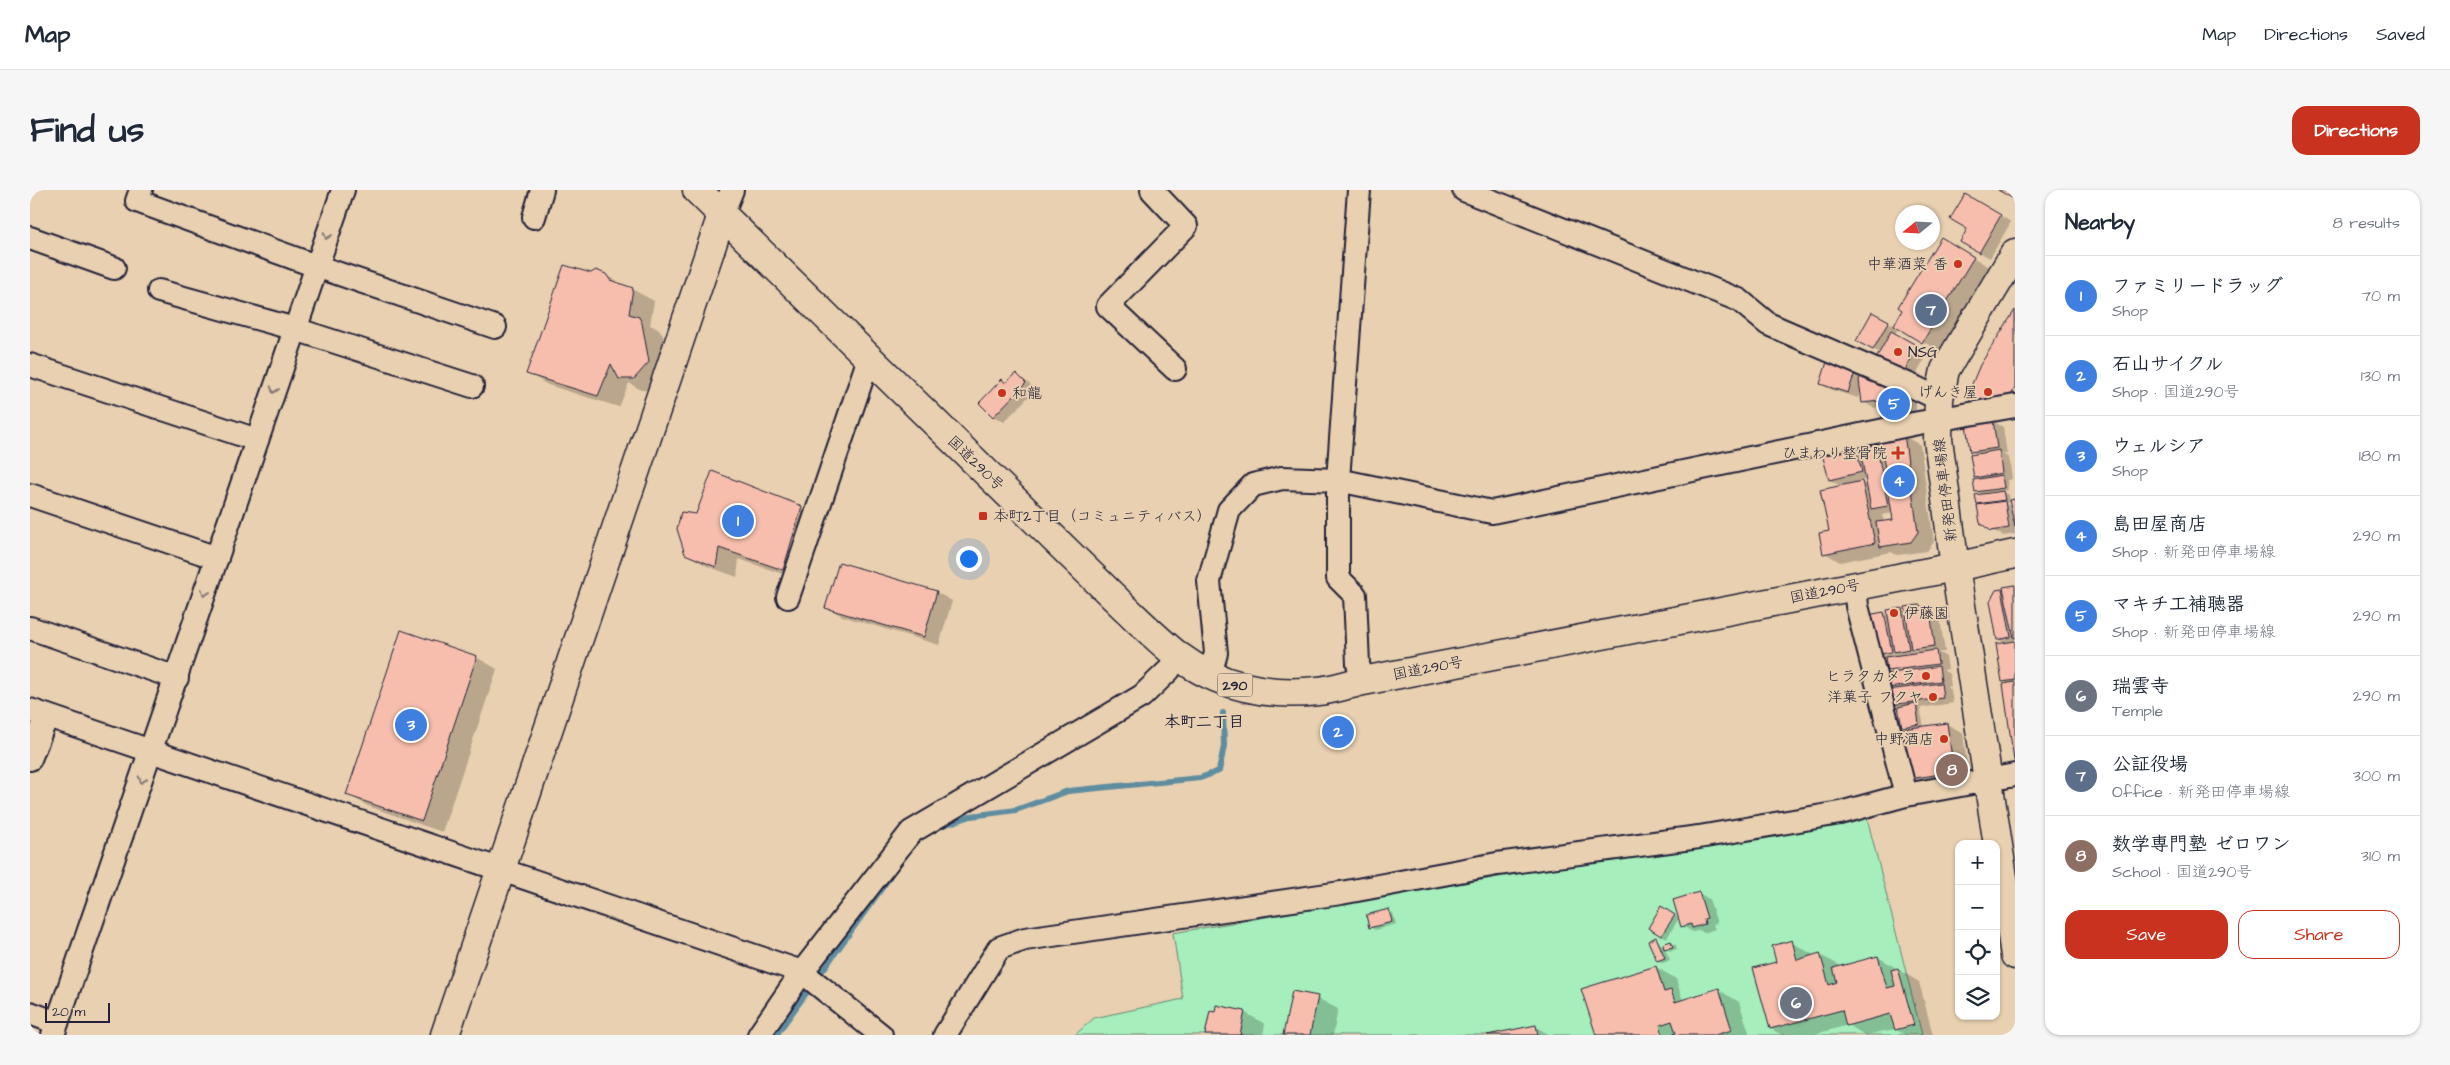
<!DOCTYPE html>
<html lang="en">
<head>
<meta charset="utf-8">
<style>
  :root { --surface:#fff; --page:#f6f6f7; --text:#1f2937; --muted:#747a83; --line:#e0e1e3; --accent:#c8321e }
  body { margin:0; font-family:"Architects Daughter","Klee One",sans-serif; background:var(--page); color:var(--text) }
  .controls { position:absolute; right:15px; bottom:15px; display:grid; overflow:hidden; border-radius:10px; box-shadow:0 1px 4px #0004 }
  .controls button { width:45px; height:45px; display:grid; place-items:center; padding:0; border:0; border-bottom:1px solid var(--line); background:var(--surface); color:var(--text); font:25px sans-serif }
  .compass { position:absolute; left:1865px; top:15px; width:45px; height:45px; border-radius:50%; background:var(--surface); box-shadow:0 1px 4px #0004; rotate:252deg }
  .scale { position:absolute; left:15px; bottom:12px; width:65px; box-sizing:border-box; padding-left:5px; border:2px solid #22223b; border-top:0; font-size:14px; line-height:18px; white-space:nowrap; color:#22223b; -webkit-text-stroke:4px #e8d0b0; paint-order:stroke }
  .you { position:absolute; left:938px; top:368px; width:18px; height:18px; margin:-12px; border:4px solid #fff; border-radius:50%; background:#1a73e8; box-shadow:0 0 0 8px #1a73e833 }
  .badge { display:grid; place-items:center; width:32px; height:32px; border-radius:50%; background:var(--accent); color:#fff; font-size:16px; font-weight:700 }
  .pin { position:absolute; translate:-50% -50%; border:2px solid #fff; box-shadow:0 1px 5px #0006 }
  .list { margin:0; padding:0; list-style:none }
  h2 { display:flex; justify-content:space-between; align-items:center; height:65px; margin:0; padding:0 20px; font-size:21px }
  h2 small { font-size:16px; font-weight:400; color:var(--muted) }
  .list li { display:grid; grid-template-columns:32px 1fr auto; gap:15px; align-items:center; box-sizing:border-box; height:80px; padding:0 20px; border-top:1px solid var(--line) }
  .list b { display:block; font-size:19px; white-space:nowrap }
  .list p { margin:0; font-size:16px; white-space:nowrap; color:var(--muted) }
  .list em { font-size:16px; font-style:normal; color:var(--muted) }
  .actions { display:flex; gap:10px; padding:15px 20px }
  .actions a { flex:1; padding:11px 0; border:1px solid var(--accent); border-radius:15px; text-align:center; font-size:18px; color:var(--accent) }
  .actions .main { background:var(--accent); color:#fff }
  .icon { flex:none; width:28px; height:28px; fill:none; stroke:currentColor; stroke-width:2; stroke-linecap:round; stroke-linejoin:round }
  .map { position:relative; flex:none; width:1985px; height:845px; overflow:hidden; border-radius:15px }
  header { display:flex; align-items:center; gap:30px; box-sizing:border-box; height:70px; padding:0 25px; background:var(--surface); border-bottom:1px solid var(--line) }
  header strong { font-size:24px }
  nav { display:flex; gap:28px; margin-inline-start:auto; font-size:18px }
  .intro { display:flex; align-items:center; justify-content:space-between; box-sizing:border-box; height:120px; padding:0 30px }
  h1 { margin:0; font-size:35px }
  .button { padding:12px 22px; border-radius:15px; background:var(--accent); color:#fff; font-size:18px; font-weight:700 }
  main { display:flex; gap:30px; padding:0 30px }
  aside { flex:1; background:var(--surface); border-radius:15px; box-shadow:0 1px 4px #0004 }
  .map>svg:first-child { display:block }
  .green { fill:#a6eebb; stroke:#64887b }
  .shadow { fill:#0003; fill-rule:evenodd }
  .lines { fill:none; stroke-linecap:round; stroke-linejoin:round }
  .stream { stroke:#5e8da0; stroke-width:6 }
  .building { fill:#f7bead; stroke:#22223b }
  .minor-casing { stroke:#22223b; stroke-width:26 }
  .tertiary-casing { stroke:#22223b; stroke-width:31 }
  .primary-casing { stroke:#22223b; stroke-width:31 }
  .trunk-casing { stroke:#22223b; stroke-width:31 }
  .minor { stroke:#e8d0b0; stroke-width:22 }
  .tertiary { stroke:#e8d0b0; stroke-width:28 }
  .primary { stroke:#e8d0b0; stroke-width:28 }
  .trunk { stroke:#e8d0b0; stroke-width:28 }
  .oneway { stroke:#857976 }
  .poi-dot { fill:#c8321e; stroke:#e8d0b0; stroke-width:2 }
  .labels { text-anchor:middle; stroke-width:4; stroke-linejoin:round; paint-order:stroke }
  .shield { fill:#e8d0b0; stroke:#5d565e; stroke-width:1 }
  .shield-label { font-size:14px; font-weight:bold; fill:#22223b }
  .poi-label { font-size:15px; fill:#22223b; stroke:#e8d0b0; text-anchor:end }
  .street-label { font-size:15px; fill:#22223b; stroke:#e8d0b0 }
  .neighbourhood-label { font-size:16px; font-weight:bold; fill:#22223b; stroke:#e8d0b0 }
</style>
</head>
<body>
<header>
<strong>Map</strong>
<nav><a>Map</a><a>Directions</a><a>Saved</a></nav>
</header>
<div class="intro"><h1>Find us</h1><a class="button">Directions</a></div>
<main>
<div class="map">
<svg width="1985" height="845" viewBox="0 0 1985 845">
  <rect width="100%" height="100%" fill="#e8d0b0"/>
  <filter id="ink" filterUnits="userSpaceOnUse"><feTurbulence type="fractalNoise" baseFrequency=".02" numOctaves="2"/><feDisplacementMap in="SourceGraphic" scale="10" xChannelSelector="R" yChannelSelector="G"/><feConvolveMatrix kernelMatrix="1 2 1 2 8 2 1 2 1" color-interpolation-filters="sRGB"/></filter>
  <g filter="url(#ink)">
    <path class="green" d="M1836 624 1892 845H1045L1064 828 1153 809 1143 743Z"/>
    <g class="shadow">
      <path d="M1935 5 1981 32 1960 68 1931 52 1939 39Z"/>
      <path d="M1927 58 1959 77 1909 161 1869 137 1865 144 1898 163 1884 189 1850 163 1828 151 1842 124 1865 136Z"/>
      <path d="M561 85H575L624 111 620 135 630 140 633 146 639 184 624 200H611L599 193 589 217 518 195 497 183Z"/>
      <path d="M1985 122V217L1956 223Z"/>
      <path d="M1824 183 1886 212V231L1852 217 1844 218 1833 212 1831 199 1828 208 1802 200 1791 194Z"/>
      <path d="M986 184 1006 199 974 232 963 226 972 191 977 194Z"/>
      <path d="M1962 231 1973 237 1977 264H1973L1979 268 1982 289 1977 290 1978 300 1972 301 1978 305 1979 311 1985 310V344L1973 346 1962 340 1953 316 1948 313 1953 305 1946 301 1950 290 1945 287 1947 265 1941 261ZM1981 312 1982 317 1975 313Z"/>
      <path d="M1874 246 1890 255 1904 352 1897 361 1867 365 1861 362 1810 372 1795 363 1812 297 1800 290 1793 261 1845 253 1853 257ZM1837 289 1838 296 1829 291ZM1863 323 1864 331 1854 332 1852 325Z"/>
      <path d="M771 317 792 329 773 391 709 369 707 387 677 376 656 364 666 325Z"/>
      <path d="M1985 396V569L1979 494 1973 491 1977 454 1968 449 1966 401 1976 402Z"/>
      <path d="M906 402 922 411 909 455 812 426 797 417Z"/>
      <path d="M1889 416 1910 428 1915 462H1908L1916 467 1918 479 1913 480 1919 484 1921 496 1916 497 1921 500 1923 513 1890 518 1894 537 1917 534 1933 543 1939 591 1896 597 1880 588 1879 540 1873 536 1870 519 1861 514 1864 500 1859 497 1864 484 1858 480 1857 470 1847 464 1854 423 1859 426 1872 419 1877 422ZM1868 459V462L1854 465V462Z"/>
      <path d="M446 467 467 479 412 642 338 616 317 604Z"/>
      <path d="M1669 703 1679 709 1687 733 1683 735 1685 739 1674 743 1669 740 1663 742 1652 736Z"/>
      <path d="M1632 718 1649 728 1637 748 1619 738Z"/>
      <path d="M1358 720 1363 723 1366 734 1345 740 1340 737Z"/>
      <path d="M1626 749 1632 755 1641 752 1646 755 1647 759 1640 761 1634 757 1640 770 1633 773 1628 770Z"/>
      <path d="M1761 752 1782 764 1783 766 1790 765 1811 776 1848 767 1889 792 1903 845H1875L1865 839 1835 845 1818 835 1782 845H1752L1741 839 1748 773Z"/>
      <path d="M1626 777 1646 789 1652 808 1656 810 1689 800 1709 812 1720 845H1567Z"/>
      <path d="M1287 808 1308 819 1303 845H1255Z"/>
      <path d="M1214 822 1235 834 1233 845H1176Z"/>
      <path d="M1506 837 1520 845H1464Z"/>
    </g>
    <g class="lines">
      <g class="stream">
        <path d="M911 636 941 626 986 620 1038 601 1170 588 1189 581 1194 556 1193 523"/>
        <path d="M746 845 859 688"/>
      </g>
    </g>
    <g class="building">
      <path d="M1968 0H1985V3L1982 8Z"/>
      <path d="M1935 4 1971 25 1949 63 1930 52 1937 39 1920 29Z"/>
      <path d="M1911 47 1944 67 1892 153 1864 136 1872 120 1868 117Z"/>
      <path d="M534 75 561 83 566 80 576 84 580 90 603 98 599 124 609 127 612 133 619 172 604 189H589L581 174 568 206 496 184Z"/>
      <path d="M1985 120V198L1980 207 1939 215 1942 194 1950 175Z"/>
      <path d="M1842 122 1859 131 1843 160 1826 151Z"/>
      <path d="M1861 141 1888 156 1873 184 1846 169Z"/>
      <path d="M1797 172 1825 182 1818 203 1790 194Z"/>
      <path d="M986 183 996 193 963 227 949 213 972 189 975 193Z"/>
      <path d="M1831 186 1875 205 1876 225 1853 230 1849 211 1832 213 1829 190Z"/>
      <path d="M1963 230 1967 258 1940 262 1936 234Z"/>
      <path d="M1874 244 1888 342 1881 352 1850 357 1846 332 1863 330 1850 248Z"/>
      <path d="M1824 252 1832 282 1799 290 1791 260Z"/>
      <path d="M1846 252 1858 316 1841 319 1829 255Z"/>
      <path d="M1969 260 1972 283 1944 288 1940 265Z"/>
      <path d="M682 281 772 316 753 380 689 358 686 377 655 364 647 339 651 322 666 324Z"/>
      <path d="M1972 285 1974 298 1945 302 1943 290Z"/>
      <path d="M1832 291 1845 353 1793 364 1789 343 1799 341 1790 300Z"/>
      <path d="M1973 301 1975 310 1947 314 1945 305Z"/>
      <path d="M1985 309V337L1979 310Z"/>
      <path d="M1975 311 1979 338 1961 341 1950 333 1947 315Z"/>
      <path d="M809 372 907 401 894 447 795 418Z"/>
      <path d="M1985 395V448H1984L1973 397Z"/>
      <path d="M1972 399 1981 447 1967 450 1960 411 1966 400Z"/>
      <path d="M1889 415 1900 421 1905 456 1881 459 1875 417Z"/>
      <path d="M1872 418 1879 459 1864 462 1857 420Z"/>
      <path d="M1854 422 1862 462 1846 465 1838 425Z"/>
      <path d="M371 440 447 466 392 631 316 605Z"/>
      <path d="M1985 451V490L1972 492 1966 454Z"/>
      <path d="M1906 460 1908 474 1857 481 1855 467Z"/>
      <path d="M1909 476 1911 491 1858 498 1855 484Z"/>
      <path d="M1985 492V571H1984L1973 494Z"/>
      <path d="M1911 493 1913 508 1860 515 1858 500Z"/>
      <path d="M1886 513 1889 534 1872 537 1868 517Z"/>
      <path d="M1917 533 1924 582 1879 589 1872 539Z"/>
      <path d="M1669 702 1677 728 1674 729 1675 734 1662 738 1661 734 1651 737 1643 710Z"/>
      <path d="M1631 716 1645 725 1631 746 1618 738Z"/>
      <path d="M1359 719 1362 732 1339 738 1336 725Z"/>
      <path d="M1626 747 1635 768 1627 771 1618 751Z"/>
      <path d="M1762 750 1767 770 1790 763 1799 795 1807 792 1803 778 1848 766 1857 798 1865 796 1861 780 1868 778 1884 835 1865 840 1860 824 1816 836 1812 820 1740 839 1723 778 1746 772 1742 756Z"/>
      <path d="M1641 751 1643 757 1634 759 1633 754Z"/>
      <path d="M1626 776 1634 802 1641 800 1645 812 1689 798 1702 840 1685 845H1640L1646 843 1642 831 1630 835 1633 845H1566L1551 799Z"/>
      <path d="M1262 801 1288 806 1280 845H1253Z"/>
      <path d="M1186 815 1215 821 1210 845H1212H1175L1180 821 1185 822Z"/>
      <path d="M1506 835 1508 845H1457Z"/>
    </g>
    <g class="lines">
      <g class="minor-casing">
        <g id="minor">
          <path d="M111 0 107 11 286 76 465 137"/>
          <path d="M1122 0 1156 36 1078 116 1145 179"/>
          <path d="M1329 0 1308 290V388L1325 405 1328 474 1333 491"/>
          <path d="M1434 0 1709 110 1738 134 1882 196 1909 209"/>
          <path d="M692 25 702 0"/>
          <path d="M504 27 512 0"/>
          <path d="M0 48 84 78"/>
          <path d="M129 101 265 139 442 196"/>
          <path d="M0 175 227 250"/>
          <path d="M0 305 187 368"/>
          <path d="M1825 396 1827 416 1876 605"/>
          <path d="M758 407 839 168"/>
          <path d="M0 438 147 488"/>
          <path d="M1180 485 1186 463 1179 391 1199 320 1223 295 1252 288 1308 290 1462 322 1883 234 1985 216"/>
          <path d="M0 520 772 782 851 845"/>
          <path d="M0 569 17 526"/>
          <path d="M0 823 27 833"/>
          <path d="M23 845 313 0"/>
          <path d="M729 845 772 782 881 642 1112 506 1139 480 1147 465"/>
          <path d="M915 845 969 758 995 749 1311 703 1467 674 1669 647 1810 623 1876 605 1985 585"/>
        </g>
      </g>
      <g class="tertiary-casing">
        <g id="tertiary">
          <path d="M1925 377 1985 364"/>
          <path d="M415 845 692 25"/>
        </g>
      </g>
      <g class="primary-casing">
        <path id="primary" d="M1925 377 1908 249 1909 209 1915 180 1985 63"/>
      </g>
      <g class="trunk-casing">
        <path id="trunk" d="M667 0 1093 416C1110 432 1128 450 1147 465 1188 496 1238 507 1288 501 1303 500 1319 494 1333 491L1925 377 1985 765"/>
      </g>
      <use href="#minor" class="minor"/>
      <use href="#tertiary" class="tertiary"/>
      <use href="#primary" class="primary"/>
      <use href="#trunk" class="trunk"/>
    </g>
    <defs><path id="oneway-chevron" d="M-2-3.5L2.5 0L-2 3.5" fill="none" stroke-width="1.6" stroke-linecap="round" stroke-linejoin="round" transform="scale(1.25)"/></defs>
    <g class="oneway">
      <use href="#oneway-chevron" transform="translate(297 46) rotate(110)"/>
      <use href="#oneway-chevron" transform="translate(244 200) rotate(109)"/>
      <use href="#oneway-chevron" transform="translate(175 403) rotate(109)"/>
      <use href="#oneway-chevron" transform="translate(112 590) rotate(109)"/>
    </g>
  </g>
  <g class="poi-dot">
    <circle cx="1928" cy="74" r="5"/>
    <circle cx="1868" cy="162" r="5"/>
    <circle cx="1958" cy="202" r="5"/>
    <circle cx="972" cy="203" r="5"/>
    <path d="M1865.5 255.5h5v5h5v5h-5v5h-5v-5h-5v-5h5z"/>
    <rect x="948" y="321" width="10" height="10" rx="2.5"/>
    <circle cx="1864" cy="423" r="5"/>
    <circle cx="1896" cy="486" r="5"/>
    <circle cx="1903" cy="507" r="5"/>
    <circle cx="1914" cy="549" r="5"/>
  </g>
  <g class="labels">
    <rect class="shield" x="1187.5" y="483.5" width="35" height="23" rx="4"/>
    <g class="shield-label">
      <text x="1205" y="500">290</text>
    </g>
    <g class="poi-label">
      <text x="1918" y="79">中華酒菜 香</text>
      <text x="1878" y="167" text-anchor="start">NSG</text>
      <text x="1948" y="207">げんき屋</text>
      <text x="982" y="208" text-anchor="start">和龍</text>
      <text x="1857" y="268">ひまわり整骨院</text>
      <text x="963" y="331" text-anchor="start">本町2丁目（コミュニティバス）</text>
      <text x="1874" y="428" text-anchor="start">伊藤園</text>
      <text x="1886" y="491">ヒラタカメラ</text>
      <text x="1893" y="512">洋菓子 フクヤ</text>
      <text x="1904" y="554">中野酒店</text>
    </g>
    <g class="street-label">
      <text transform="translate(946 273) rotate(44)" y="5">国道290号</text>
      <text transform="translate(1915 300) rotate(-97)" y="5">新発田停車場線</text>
      <text transform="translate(1795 401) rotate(-11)" y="5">国道290号</text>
      <text transform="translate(1398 478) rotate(-11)" y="5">国道290号</text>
    </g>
    <g class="neighbourhood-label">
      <text x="1174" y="537">本町二丁目</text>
    </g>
  </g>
</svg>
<div class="controls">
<button>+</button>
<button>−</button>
<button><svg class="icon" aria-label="locate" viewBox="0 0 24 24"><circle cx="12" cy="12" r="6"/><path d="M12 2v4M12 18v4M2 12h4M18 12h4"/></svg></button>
<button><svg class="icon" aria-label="layers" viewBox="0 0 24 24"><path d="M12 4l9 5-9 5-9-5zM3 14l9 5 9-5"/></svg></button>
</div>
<svg class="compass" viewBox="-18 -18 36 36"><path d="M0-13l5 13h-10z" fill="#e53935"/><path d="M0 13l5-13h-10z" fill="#747a83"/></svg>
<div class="scale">20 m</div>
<div class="you"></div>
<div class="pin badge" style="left:708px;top:331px;background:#3f7fe0">1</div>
<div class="pin badge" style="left:1308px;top:542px;background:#3f7fe0">2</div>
<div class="pin badge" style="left:381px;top:535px;background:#3f7fe0">3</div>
<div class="pin badge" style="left:1869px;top:291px;background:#3f7fe0">4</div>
<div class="pin badge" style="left:1864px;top:214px;background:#3f7fe0">5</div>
<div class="pin badge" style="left:1766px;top:813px;background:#6b7280">6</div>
<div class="pin badge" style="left:1901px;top:120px;background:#5c6f8a">7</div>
<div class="pin badge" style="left:1922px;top:580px;background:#8d6e63">8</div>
</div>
<aside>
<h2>Nearby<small>8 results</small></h2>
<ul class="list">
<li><span class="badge" style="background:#3f7fe0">1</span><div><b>ファミリードラッグ</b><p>Shop</p></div><em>70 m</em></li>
<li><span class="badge" style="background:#3f7fe0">2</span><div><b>石山サイクル</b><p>Shop · 国道290号</p></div><em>130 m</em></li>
<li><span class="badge" style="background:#3f7fe0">3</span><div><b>ウェルシア</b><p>Shop</p></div><em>180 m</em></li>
<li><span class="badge" style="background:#3f7fe0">4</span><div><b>島田屋商店</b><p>Shop · 新発田停車場線</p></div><em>290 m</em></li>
<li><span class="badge" style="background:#3f7fe0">5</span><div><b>マキチ工補聴器</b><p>Shop · 新発田停車場線</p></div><em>290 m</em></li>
<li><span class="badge" style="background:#6b7280">6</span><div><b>瑞雲寺</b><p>Temple</p></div><em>290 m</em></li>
<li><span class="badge" style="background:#5c6f8a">7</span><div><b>公証役場</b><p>Office · 新発田停車場線</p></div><em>300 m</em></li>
<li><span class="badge" style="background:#8d6e63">8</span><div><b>数学専門塾 ゼロワン</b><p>School · 国道290号</p></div><em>310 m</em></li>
</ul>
<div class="actions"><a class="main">Save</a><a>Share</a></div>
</aside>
</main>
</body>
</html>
